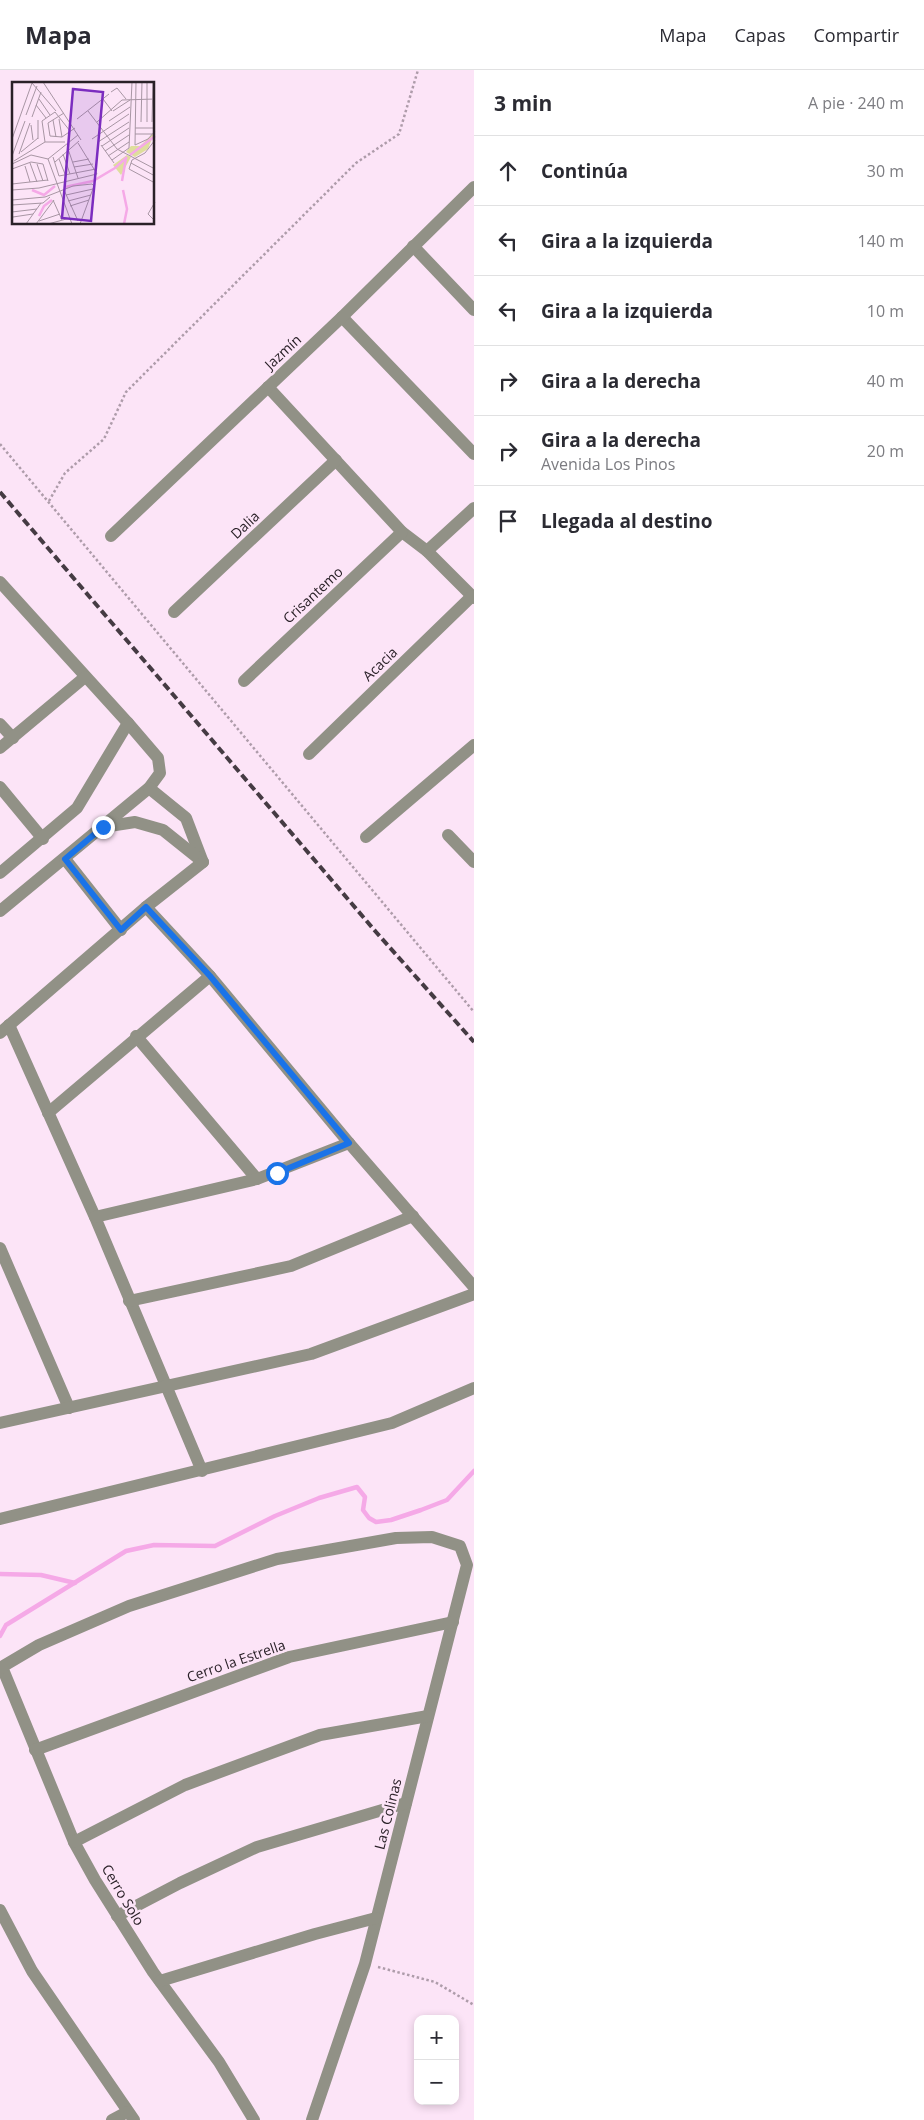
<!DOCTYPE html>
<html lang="es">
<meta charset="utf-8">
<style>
:root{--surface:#fff;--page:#f2f2f3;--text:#2b2b33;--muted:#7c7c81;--line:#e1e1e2}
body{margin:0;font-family:"Open Sans",sans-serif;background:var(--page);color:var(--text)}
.controls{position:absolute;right:15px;bottom:15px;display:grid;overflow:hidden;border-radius:10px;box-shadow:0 2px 8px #0003}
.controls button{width:45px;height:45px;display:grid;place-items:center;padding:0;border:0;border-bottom:1px solid var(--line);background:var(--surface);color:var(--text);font:25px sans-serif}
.stop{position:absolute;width:15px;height:15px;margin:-11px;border:4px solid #1a73e8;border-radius:50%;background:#fff}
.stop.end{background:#1a73e8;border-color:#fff;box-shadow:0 1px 5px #0008}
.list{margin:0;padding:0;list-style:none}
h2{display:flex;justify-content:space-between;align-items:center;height:65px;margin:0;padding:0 20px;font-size:21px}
h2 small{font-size:16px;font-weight:400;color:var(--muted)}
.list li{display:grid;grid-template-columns:32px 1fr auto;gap:15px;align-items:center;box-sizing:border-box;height:70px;padding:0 20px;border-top:1px solid var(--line)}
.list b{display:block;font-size:19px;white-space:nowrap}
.list p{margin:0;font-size:16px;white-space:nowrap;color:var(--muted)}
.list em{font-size:16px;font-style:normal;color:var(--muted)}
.icon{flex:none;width:28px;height:28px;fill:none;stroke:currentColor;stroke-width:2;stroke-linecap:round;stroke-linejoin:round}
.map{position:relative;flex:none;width:474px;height:2050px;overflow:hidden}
header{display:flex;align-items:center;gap:30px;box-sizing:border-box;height:70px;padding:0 25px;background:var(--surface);border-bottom:1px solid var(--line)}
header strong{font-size:24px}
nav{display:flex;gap:28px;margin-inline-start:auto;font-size:18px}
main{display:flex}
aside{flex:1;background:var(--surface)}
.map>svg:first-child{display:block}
</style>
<header>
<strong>Mapa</strong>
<nav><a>Mapa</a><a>Capas</a><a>Compartir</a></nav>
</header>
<main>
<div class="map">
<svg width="474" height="2050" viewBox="0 0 474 2050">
<rect width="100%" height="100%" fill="#fce4f7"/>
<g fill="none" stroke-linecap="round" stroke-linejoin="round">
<g stroke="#f5a9e7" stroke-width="4.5">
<path d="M0 1504 41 1505 75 1513"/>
<path d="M0 1566 6 1555 126 1481 154 1475 215 1476 275 1446 319 1428 357 1417 365 1427 363 1440 369 1448 376 1452 391 1450 421 1440 447 1430 474 1401"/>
</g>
<g stroke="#ae9caa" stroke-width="2.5" stroke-dasharray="2.5 2.5" stroke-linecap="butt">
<path d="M0 374 474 942"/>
<path d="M49 431 65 403 104 369 126 322 356 93 399 64 418 0"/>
<path d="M378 1897 435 1912 474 1935"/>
</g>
<g stroke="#919186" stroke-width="12">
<path d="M413 176 474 240"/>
<path d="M342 247 474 384"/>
<path d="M268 317 402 462 427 481 474 528"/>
<path d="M111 466 342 247 474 117"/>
<path d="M427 481 474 438"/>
<path d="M0 512 128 653 158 688 160 703 149 718 0 841"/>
<path d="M174 542 336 390"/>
<path d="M244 611 402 462"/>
<path d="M0 654 13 668"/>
<path d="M0 678 85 607"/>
<path d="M309 684 472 526"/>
<path d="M0 717 43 769"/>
<path d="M149 718 186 748 202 790"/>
<path d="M103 757 135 752 163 760 203 792"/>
<path d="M448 765 474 792"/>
<path d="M366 767 474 675"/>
<path d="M65 789 121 860"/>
<path d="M0 803 77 738 128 653"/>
<path d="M146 837 210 906 349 1073 474 1217"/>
<path d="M9 955 95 1147 202 1401"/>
<path d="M0 963 146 837 203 792"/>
<path d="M136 966 257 1109"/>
<path d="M48 1043 210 906"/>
<path d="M95 1147 257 1109 349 1073"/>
<path d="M0 1178 69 1338"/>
<path d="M129 1231 291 1196 413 1146"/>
<path d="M0 1353 311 1284 474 1224"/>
<path d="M0 1449 392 1353 474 1318"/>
<path d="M2 1597 74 1772 95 1810 153 1902 219 1992 254 2050"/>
<path d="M0 1598 39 1575 129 1536 277 1489 396 1468 432 1467 460 1476 467 1495 365 1894 312 2050"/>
<path d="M35 1680 289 1587 453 1552"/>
<path d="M74 1772 185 1715 320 1665 428 1646"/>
<path d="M0 1840 32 1901 134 2050"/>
<path d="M117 1846 180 1813 257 1777 406 1733"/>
<path d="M160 1911 315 1864 376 1848"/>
<path d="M112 2050 127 2042"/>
</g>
<path stroke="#453b43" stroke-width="4" stroke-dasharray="8 4" stroke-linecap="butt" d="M0 422 376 862 474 972"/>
</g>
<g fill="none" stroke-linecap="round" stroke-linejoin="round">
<path stroke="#1a73e8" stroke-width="6" d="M103 757 65 789 121 860 146 837 210 906 349 1073 277 1103"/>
</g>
<g text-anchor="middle" stroke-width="5" stroke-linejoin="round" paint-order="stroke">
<g font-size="14" fill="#2a2128" stroke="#fce4f7">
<text transform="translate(283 282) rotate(-43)" y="5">Jazmín</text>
<text transform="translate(245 455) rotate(-43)" y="5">Dalia</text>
<text transform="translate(313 525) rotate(-43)" y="5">Crisantemo</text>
<text transform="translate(380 594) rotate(-44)" y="5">Acacia</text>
<text transform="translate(236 1591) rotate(-19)" y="5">Cerro la Estrella</text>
<text transform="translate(388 1744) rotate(-76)" y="5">Las Colinas</text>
<text transform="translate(123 1825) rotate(59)" y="5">Cerro Solo</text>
</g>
</g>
<g transform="translate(12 12)">
<rect width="142" height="142" fill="#fce4f7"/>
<path d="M142 51 136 67 123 75 114 70 119 64H128ZM115 73 119 75 109 93 101 83Z" fill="#dfde9d"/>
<path fill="none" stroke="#f5a9e7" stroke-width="2.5" d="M118 73 143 54M103 86 115 75M110 99 114 76M53 105 81 99 103 86M20 108 32 113 43 104M111 108 115 127 112 142M27 134 32 124 40 118"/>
<path fill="none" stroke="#a896a4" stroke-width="1" d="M31 0 69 58M124 0 123 63 136 57 143 49M99 10 105 6 114 17M27 17 38 33M91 17 100 29M24 23 34 36M76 29 105 67 143 87M101 29 118 18M52 31 36 41 38 54 50 55 63 46M14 33 25 4M20 35 29 10M47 37 50 55M65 37 97 12M26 38V57M41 38 44 55M30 39 43 30 58 49M30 39 33 60M97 39 118 25M85 40 110 18 143 17M129 40 130 0M135 40V0M140 40 141 0M19 43 21 58M123 46H143M123 52H140M0 57 20 1 44 29M80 57 117 32M143 58 133 71 120 78 117 87 143 101M86 60 117 40M89 63 102 81M90 64 117 46M56 67 66 96M93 69 117 53M9 70 26 56M7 72 18 41M51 72 58 92M0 74 13 39M96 74 117 60M41 75 47 94M36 77 60 142M47 77 53 92M100 78 117 66 120 0M2 79 33 60H53M43 80 67 59M61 80 77 77M18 81 25 100M119 81 143 94M0 82 19 73 36 77 66 53M25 82 31 99M31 82 36 99M13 84 18 100M62 85 81 82M0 87 19 80 31 82M47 94 84 87M0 102 36 98M0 108 27 106 85 92 66 61M52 108 66 139M54 113 81 107M0 118 33 115 61 104 80 102 82 104 68 142M41 118 50 138M56 119 79 113M143 120 136 132 143 139M0 123 31 121 38 115M58 124 77 118M0 130 25 127M1 135 21 132M27 139 48 132M14 142 29 121M24 142 42 118M36 142 58 136"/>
<path fill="#7b2cbf" fill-opacity="0.15" stroke="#7b2cbf" stroke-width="2.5" d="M61 7 91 10 79 139 50 136Z"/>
<rect width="142" height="142" fill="none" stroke="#2a2128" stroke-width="2.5"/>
</g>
</svg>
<div class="controls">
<button>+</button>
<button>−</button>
</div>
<div class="stop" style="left:277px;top:1103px"></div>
<div class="stop end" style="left:103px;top:757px"></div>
</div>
<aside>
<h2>3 min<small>A pie · 240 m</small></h2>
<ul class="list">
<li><svg class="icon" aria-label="ahead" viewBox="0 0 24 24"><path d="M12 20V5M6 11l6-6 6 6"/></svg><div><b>Continúa</b></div><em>30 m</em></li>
<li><svg class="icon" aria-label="left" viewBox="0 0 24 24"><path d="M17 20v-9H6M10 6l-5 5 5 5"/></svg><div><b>Gira a la izquierda</b></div><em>140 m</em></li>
<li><svg class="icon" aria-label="left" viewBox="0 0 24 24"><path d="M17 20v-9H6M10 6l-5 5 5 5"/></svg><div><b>Gira a la izquierda</b></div><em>10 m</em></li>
<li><svg class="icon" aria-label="right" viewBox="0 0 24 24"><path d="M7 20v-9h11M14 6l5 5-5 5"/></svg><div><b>Gira a la derecha</b></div><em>40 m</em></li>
<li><svg class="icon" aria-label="right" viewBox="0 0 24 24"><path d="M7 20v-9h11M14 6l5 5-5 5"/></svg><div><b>Gira a la derecha</b><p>Avenida Los Pinos</p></div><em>20 m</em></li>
<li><svg class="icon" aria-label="arrive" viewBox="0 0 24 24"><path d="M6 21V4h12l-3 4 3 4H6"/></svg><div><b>Llegada al destino</b></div></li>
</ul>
</aside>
</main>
